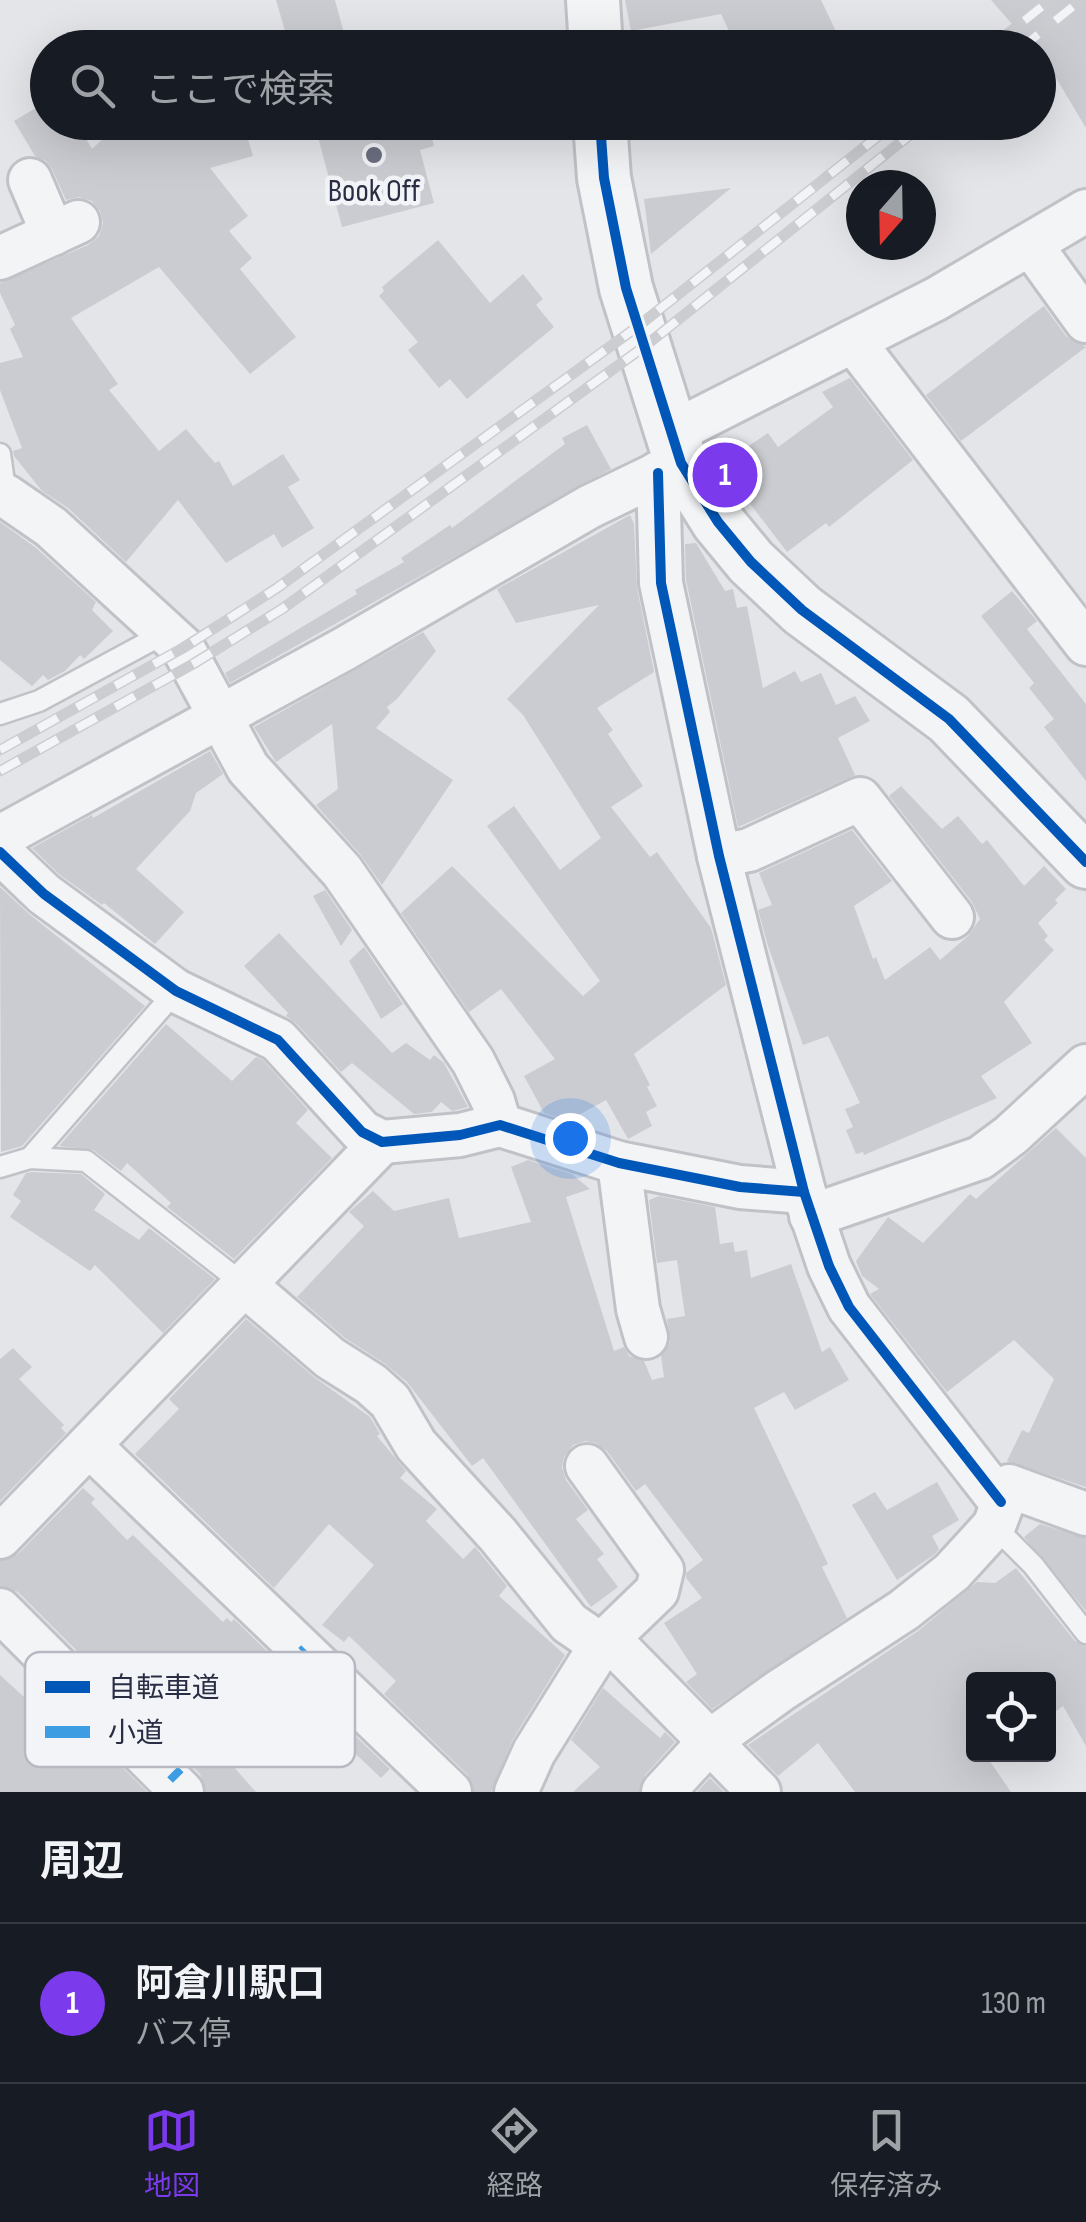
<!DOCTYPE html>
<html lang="ja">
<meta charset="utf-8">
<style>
:root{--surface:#171b24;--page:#242831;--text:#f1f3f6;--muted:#9ea1a6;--line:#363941;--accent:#7c3aed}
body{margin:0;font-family:"Sofia Sans Condensed","Noto Sans JP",sans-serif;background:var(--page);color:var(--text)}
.controls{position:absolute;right:30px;bottom:30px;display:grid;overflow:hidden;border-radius:10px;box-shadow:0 10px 40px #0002}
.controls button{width:90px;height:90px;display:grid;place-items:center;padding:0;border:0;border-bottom:2px solid var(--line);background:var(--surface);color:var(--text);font:50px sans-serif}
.compass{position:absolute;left:846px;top:170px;width:90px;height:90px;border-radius:50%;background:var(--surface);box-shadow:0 10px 40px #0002;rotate:200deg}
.you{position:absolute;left:570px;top:1138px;width:35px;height:35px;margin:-25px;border:8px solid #fff;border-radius:50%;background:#1a73e8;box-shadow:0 0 0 15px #1a73e833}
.badge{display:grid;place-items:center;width:65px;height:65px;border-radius:50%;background:var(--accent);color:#fff;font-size:32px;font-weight:700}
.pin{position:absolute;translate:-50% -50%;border:5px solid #fff;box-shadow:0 2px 10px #0006}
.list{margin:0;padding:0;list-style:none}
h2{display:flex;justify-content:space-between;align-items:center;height:130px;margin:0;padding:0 40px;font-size:42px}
h2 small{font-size:32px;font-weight:400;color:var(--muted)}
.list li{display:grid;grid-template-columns:65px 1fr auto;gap:30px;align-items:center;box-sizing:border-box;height:160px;padding:0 40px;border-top:2px solid var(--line)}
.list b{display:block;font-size:38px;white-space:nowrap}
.list p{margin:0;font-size:32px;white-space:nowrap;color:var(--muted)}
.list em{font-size:32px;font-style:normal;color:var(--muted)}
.icon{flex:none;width:55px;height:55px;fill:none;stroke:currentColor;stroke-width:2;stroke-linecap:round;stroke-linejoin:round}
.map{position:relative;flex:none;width:1086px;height:1792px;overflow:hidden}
.search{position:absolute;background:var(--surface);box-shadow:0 10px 40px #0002;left:30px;right:30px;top:30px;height:110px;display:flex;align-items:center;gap:25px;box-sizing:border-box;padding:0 35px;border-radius:55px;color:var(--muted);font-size:38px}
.sheet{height:290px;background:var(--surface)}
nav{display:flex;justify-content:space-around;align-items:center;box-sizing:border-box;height:140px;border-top:2px solid var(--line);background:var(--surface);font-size:28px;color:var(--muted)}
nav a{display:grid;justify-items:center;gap:5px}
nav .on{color:var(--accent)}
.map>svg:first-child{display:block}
</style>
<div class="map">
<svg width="1086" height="1792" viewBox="0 0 1086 1792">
<rect width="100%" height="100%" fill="#e4e5e9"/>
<g fill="#cbccd1">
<path d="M276 0H335L348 48H290Z"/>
<path d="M625 0H821L844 48H737L721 14 631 31Z"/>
<path d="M991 0H1086V128L1038 48H1033Z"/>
<path d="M39 106 42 112H48V122H76L92 149 121 122H170L174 137 223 122H243L253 156 210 168 248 216 229 231 252 258 240 269 296 337 250 374 159 267 71 318 118 384 109 390 159 451 186 429 215 463 219 461 233 486 283 454 300 480 288 487 314 528 282 548 274 534 226 563 178 500 126 562 68 508 42 491 14 456 13 451 22 448 0 390V363L23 357 10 329 15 325 0 293V283L88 245 99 236 103 223 100 211 92 201 79 197 66 200 52 169 46 161 35 156 14 121Z"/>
<path d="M314 122H428L434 146 420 150 434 203 342 227Z"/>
<path d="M731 188 651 254 644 199Z"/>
<path d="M438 240 490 303 523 274 543 299 536 305 554 327 467 399 450 379 439 388 408 350 418 342 379 296 384 291 382 287Z"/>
<path d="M1044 306 1066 336 1086 347 961 441 926 395Z"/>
<path d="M850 378 913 460 829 527 826 523 787 552 751 505 735 455 768 433 778 447 833 407 822 392Z"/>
<path d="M587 425 611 469 230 683 225 673 357 594 355 590 404 562 401 558 450 525 452 528 565 444 562 438Z"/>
<path d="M630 515 634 524 637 588 654 672 597 708 613 730 608 734 643 786 611 807 650 857 657 852 711 928 726 985 634 1054 650 1085 647 1087 657 1106 646 1112 652 1126 628 1139 606 1100 568 1121 544 1113 524 1076 555 1059 501 989 469 1012 401 913 452 866 583 996 600 981 487 826 514 806 560 870 601 838 523 715 507 699 599 605 516 623 497 589Z"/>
<path d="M0 522 35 547 96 602 92 610 113 631 84 659 80 655 65 671 48 680 43 675 32 686 0 660Z"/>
<path d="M696 543 725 591 733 589 737 608 747 606 763 688 795 671 801 682 821 673 836 705 855 696 870 721 838 738 855 775 738 827 686 580 685 544Z"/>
<path d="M1012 591 1037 621 1027 629 1086 704V781L1044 727 1054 719 1029 688 1034 683 981 616Z"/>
<path d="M423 632 436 651 397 699 387 707 390 712 376 728 453 780 382 885 360 854 316 805 338 789 332 724 276 762 254 727Z"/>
<path d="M210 751 223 774 196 793 190 811 136 869 184 912 155 944 104 903 102 905 60 875 32 848 92 815 93 818Z"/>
<path d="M901 786 942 829 958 816 982 844 987 840 1024 886 1044 866 1066 889 1055 900 1058 903 1038 923 1048 936 1044 940 1054 950 1004 1002 1032 1043 981 1076 997 1098 864 1155 863 1152 856 1154 846 1130 853 1127 845 1109 860 1103 828 1036 803 1045 768 946 758 910 772 905 759 873 852 830 892 881 854 906 873 959 876 957 885 980 930 947 940 960 968 936 980 919 972 902 889 796Z"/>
<path d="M0 887 29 914 145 1006 22 1146 1 1152Z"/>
<path d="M325 890 352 930 341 946 313 896Z"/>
<path d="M279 933 392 1053 406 1043 430 1060 434 1055 444 1063 468 1107 452 1111 441 1102 432 1112 414 1114 352 1063 341 1072 296 1023 286 1016 288 1013 244 966Z"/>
<path d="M364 947 403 1004 381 1019 349 961Z"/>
<path d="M166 1024 232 1081 256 1057 263 1060 308 1110 296 1123 332 1158 234 1259 167 1207 171 1203 127 1163 121 1171 93 1150 59 1146Z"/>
<path d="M1056 1128 1086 1158V1487L1007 1461 1022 1430 1029 1433 1054 1379 1014 1340 947 1392 870 1294 879 1289 862 1276 856 1261 888 1217 923 1243 970 1194 976 1199Z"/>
<path d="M528 1160 572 1174 590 1189 566 1197 614 1351 624 1347 629 1356 644 1361 652 1380 664 1377 661 1356 670 1342 667 1319 685 1316 677 1260 657 1263 649 1200 659 1196 715 1207 720 1244 733 1242 735 1252 747 1250 751 1278 791 1264 822 1352 830 1347 849 1380 795 1410 784 1392 754 1408 828 1564 822 1567 847 1618 712 1709 686 1682 697 1674 664 1623 702 1598 686 1578V1573L703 1560 645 1484 636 1491 607 1451 596 1443 585 1441 573 1445 564 1457 562 1468 566 1480 588 1510 576 1519 604 1554 597 1559 618 1587 591 1607 483 1458 472 1466 407 1382 384 1363 345 1338 297 1297 364 1226 349 1212 373 1191 394 1211 449 1198 459 1238 531 1222 511 1167Z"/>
<path d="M32 1172 81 1174 105 1194 94 1210 139 1240 149 1228 215 1279 163 1333 95 1265 90 1271 10 1217 21 1201 13 1195 26 1173Z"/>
<path d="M246 1319 314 1377 370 1417 380 1434 377 1436 406 1471 400 1478 437 1509 426 1521 463 1559 475 1547 507 1586 499 1596 565 1655 513 1739 491 1792H474L467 1774 384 1694 396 1681 349 1636 344 1642 322 1625 374 1565 329 1524 274 1588 135 1454 179 1409 169 1399Z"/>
<path d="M13 1348 32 1367 19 1379 64 1425 61 1428 66 1433 0 1501V1359Z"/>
<path d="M937 1482 959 1520 932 1536 939 1549 935 1554 897 1580 852 1505 875 1492 887 1510Z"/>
<path d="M83 1488 95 1499 91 1503 127 1540 133 1535 223 1622 227 1618 231 1622 234 1619 273 1657 217 1714 219 1717 208 1728 238 1759 232 1765 256 1792H206L200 1774 18 1592 0 1586V1561L18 1554Z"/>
<path d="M1040 1524 1086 1538V1611L1024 1537Z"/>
<path d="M1016 1568 1075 1641 1086 1646V1746L1063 1706 1048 1717V1680H974V1754H985L1011 1792H855L818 1743 778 1776 748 1745 918 1631 977 1582 995 1583Z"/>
<path d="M0 1675 57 1727 69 1714 147 1792H0Z"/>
<path d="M603 1688 660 1738 665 1732 675 1742 645 1775 639 1792H573L600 1767 571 1740Z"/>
<path d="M350 1731 390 1769 381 1778 341 1740Z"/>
<path d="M710 1778 724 1792H697Z"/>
</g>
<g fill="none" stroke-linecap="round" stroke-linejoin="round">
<defs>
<g id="service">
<path d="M0 454 6 496"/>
<path d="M0 714 39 701 167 632"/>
<path d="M30 1158 176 991"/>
<path d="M0 1167 30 1158 86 1161 246 1286"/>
<path d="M994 1526 1033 1565 1086 1633"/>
</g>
<g id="minor">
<path d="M30 180 53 234"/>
<path d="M1031 245 1086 321"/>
<path d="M0 258 78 222"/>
<path d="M853 341 1086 644"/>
<path d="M670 434 936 299 1086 211"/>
<path d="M658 473 661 583 719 856 804 1192 829 1266 849 1307 1001 1502"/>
<path d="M6 496 51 527 183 648 248 768 342 871 473 1061 493 1101 500 1125"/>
<path d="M0 837 344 649 589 507 678 464"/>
<path d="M0 852 44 894 176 991 278 1040 362 1132 382 1142 460 1135 500 1125 619 1163 740 1187 804 1192"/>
<path d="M719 856 749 850 860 799 952 917"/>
<path d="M619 1163 638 1309 646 1337"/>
<path d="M811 1216 980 1158 1011 1135 1086 1066"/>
<path d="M246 1286 330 1358 371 1384 390 1401 416 1445 498 1535 569 1623 601 1645 657 1591 662 1570 587 1466"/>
<path d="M91 1447 450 1792"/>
<path d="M0 1537 382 1142"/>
<path d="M0 1610 182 1792"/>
<path d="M608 1638 759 1792"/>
<path d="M516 1792 534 1752 601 1645"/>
<path d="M663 1792 710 1741 781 1690 904 1610 952 1572 994 1526 1009 1486 1086 1514"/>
</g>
<g id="tertiary">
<path d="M593 0 596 48"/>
<path d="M600 122 604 178 626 288 681 463 718 522 751 562 802 610 949 719 1086 862"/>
</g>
</defs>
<use href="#service" stroke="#c1c2c7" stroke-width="25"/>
<use href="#minor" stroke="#c1c2c7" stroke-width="48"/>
<use href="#tertiary" stroke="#c1c2c7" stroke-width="58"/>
<use href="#service" stroke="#f3f4f6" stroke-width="20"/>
<use href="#minor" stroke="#f3f4f6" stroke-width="42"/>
<use href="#tertiary" stroke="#f3f4f6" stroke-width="52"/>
<defs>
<g id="rail">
<path d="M990 48 1050 0"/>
<path d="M1021 48 1081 0"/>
<path d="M0 750 183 648 277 588 637 327 896 122"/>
<path d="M0 771 193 664 282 609 645 346 926 122"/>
</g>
</defs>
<use href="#rail" stroke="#cccdd1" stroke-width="11"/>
<use href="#rail" stroke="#f2f4f8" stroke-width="8" stroke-dasharray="22" stroke-linecap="butt"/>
<path stroke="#3d9de3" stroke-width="8" stroke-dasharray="15 8" stroke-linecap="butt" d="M170 1780 304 1648"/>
<defs>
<g id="cycleway">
<path d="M600 122 604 178 626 288 681 463 718 522 751 562 802 610 949 719 1086 862"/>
<path d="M658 473 661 583 719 856 804 1192 829 1266 849 1307 1001 1502"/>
<path d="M0 852 44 894 176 991 278 1040 362 1132 382 1142 460 1135 500 1125 619 1163 740 1187 804 1192"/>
</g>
</defs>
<use href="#cycleway" stroke="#f2f4f8" stroke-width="16"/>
<use href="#cycleway" stroke="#0057b8" stroke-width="10"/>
</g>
<circle fill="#6b6e7e" stroke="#f2f4f8" stroke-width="4" cx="374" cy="155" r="10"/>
<g text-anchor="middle" stroke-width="9" stroke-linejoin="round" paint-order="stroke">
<g font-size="32" fill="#2a2e44" stroke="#f2f4f8">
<text x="374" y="201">Book Off</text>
</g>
</g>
<rect x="25" y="1652" width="330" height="115" rx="15" fill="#f2f4f8" stroke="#b6b9c2" stroke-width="2.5"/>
<rect x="45" y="1681" width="45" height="12" fill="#0057b8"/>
<rect x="45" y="1726" width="45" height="12" fill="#3d9de3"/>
<g font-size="28" fill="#2a2e44">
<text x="108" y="1697">自転車道</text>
<text x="108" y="1742">小道</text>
</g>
</svg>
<div class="controls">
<button><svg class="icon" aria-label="locate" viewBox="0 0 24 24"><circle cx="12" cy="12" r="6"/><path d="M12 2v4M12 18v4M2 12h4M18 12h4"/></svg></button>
</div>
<svg class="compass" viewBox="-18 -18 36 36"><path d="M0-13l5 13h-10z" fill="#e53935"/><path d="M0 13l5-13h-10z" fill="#9ea1a6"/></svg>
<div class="you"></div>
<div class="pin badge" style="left:725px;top:475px">1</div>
<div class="search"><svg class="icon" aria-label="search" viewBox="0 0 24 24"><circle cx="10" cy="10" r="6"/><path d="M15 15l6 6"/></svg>ここで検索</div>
</div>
<section class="sheet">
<h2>周辺<small></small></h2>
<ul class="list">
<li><span class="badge">1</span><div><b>阿倉川駅口</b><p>バス停</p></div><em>130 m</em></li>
</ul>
</section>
<nav>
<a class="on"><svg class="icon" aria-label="map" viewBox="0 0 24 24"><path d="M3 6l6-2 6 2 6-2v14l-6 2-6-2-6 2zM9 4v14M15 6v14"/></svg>地図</a>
<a><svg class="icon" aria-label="directions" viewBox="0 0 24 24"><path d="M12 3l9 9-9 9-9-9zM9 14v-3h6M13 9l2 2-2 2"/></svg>経路</a>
<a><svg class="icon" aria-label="saved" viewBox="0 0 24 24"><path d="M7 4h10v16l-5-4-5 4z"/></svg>保存済み</a>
</nav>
